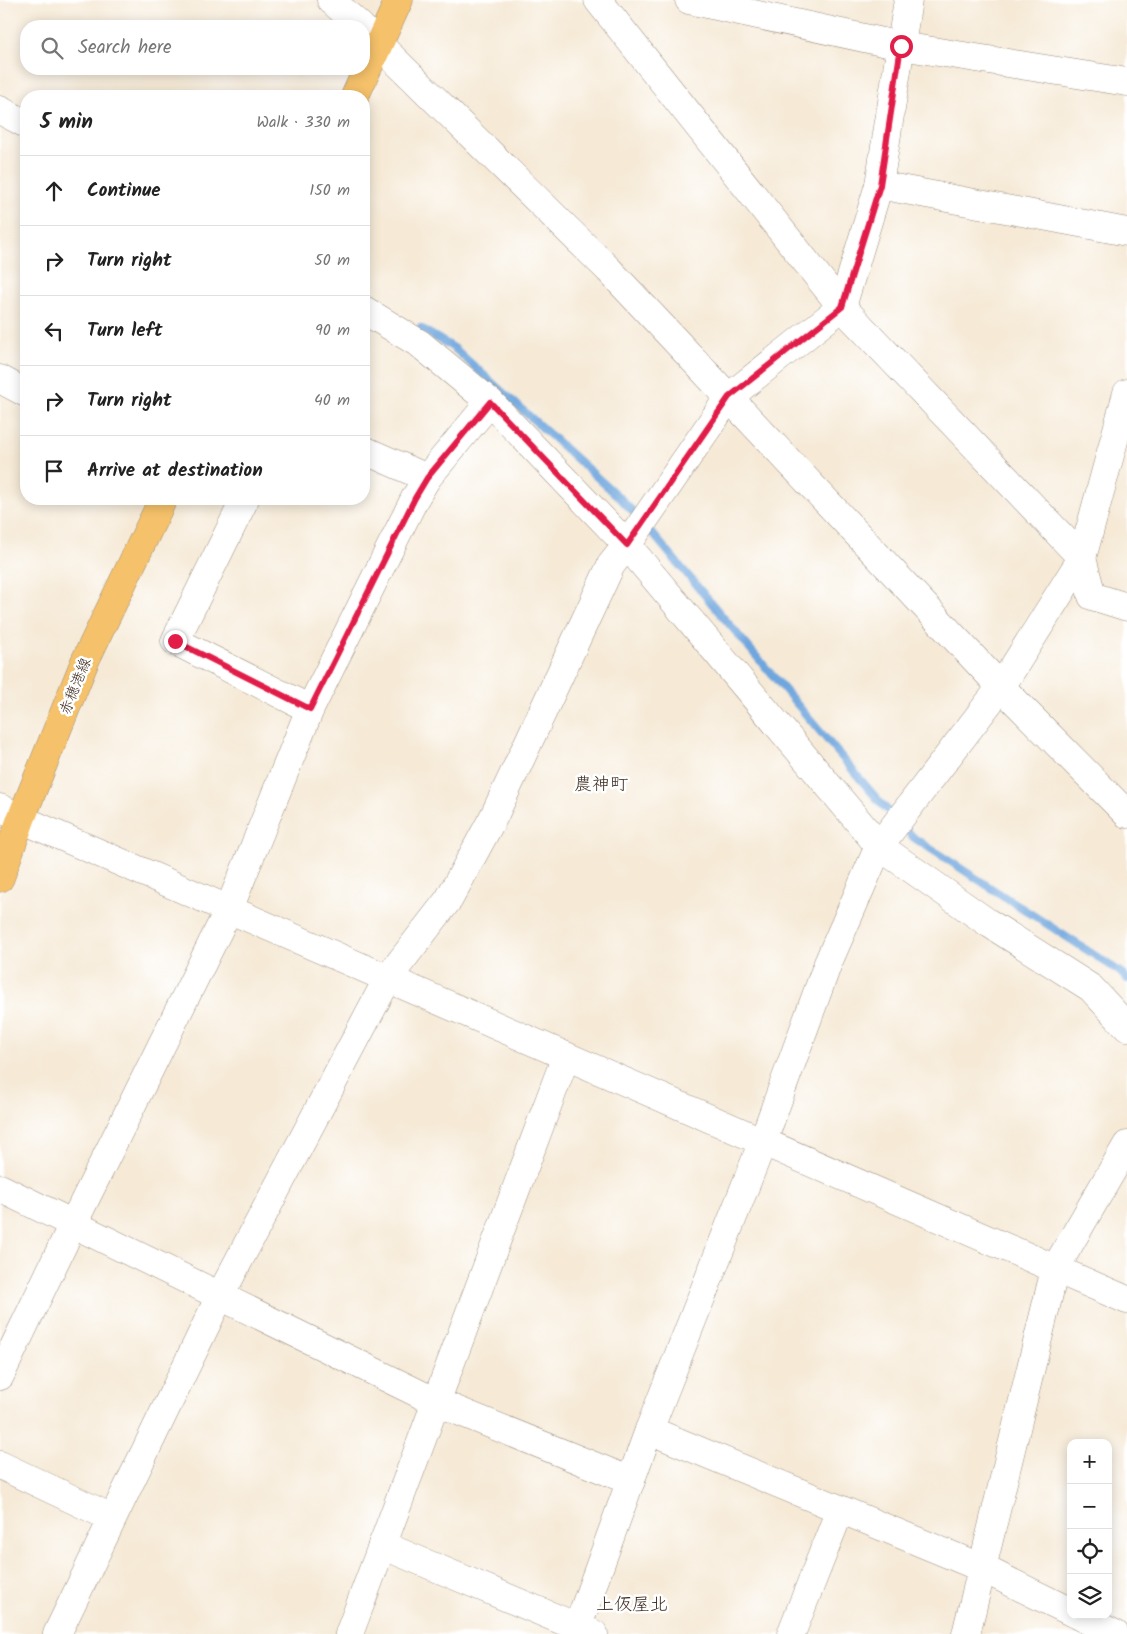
<!DOCTYPE html>
<meta charset="utf-8">
<style>
:root{--surface:#fff;--page:#f6f6f6;--text:#222;--muted:#767676;--line:#e0e0e0}
body{margin:0;font-family:Kalam,"Klee One",sans-serif;background:var(--page);color:var(--text)}
.controls{position:absolute;right:15px;bottom:15px;display:grid;overflow:hidden;border-radius:10px;box-shadow:0 2px 12px #0003}
.controls button{width:45px;height:45px;display:grid;place-items:center;padding:0;border:0;border-bottom:1px solid var(--line);background:var(--surface);color:var(--text);font:25px sans-serif}
.stop{position:absolute;width:15px;height:15px;margin:-11px;border:4px solid #e11d48;border-radius:50%;background:#fff}
.stop.end{background:#e11d48;border-color:#fff;box-shadow:0 1px 5px #0008}
.list{margin:0;padding:0;list-style:none}
h2{display:flex;justify-content:space-between;align-items:center;height:65px;margin:0;padding:0 20px;font-size:21px}
h2 small{font-size:16px;font-weight:400;color:var(--muted)}
.list li{display:grid;grid-template-columns:32px 1fr auto;gap:15px;align-items:center;box-sizing:border-box;height:70px;padding:0 20px;border-top:1px solid var(--line)}
.list b{display:block;font-size:19px;white-space:nowrap}
.list em{font-size:16px;font-style:normal;color:var(--muted)}
.icon{flex:none;width:28px;height:28px;fill:none;stroke:currentColor;stroke-width:2;stroke-linecap:round;stroke-linejoin:round}
.map{position:relative;flex:none;width:1127px;height:1634px;overflow:hidden}
.search{position:absolute;background:var(--surface);box-shadow:0 2px 12px #0003;left:20px;top:20px;width:350px;height:55px;display:flex;align-items:center;gap:12px;box-sizing:border-box;padding:0 18px;border-radius:20px;color:var(--muted);font-size:19px}
.panel{position:absolute;background:var(--surface);box-shadow:0 2px 12px #0003;left:20px;top:90px;width:350px;height:415px;border-radius:20px}
.map>svg:first-child{display:block}
</style>
<div class="map">
<svg width="1127" height="1634" viewBox="0 0 1127 1634">
<rect width="100%" height="100%" fill="#fff"/>
<filter id="ink" filterUnits="userSpaceOnUse"><feTurbulence type="fractalNoise" baseFrequency=".02" numOctaves="2"/><feDisplacementMap in="SourceGraphic" scale="10" xChannelSelector="R" yChannelSelector="G"/><feConvolveMatrix kernelMatrix="1 2 1 2 8 2 1 2 1" color-interpolation-filters="sRGB"/></filter>
<filter id="wash" filterUnits="userSpaceOnUse"><feTurbulence type="fractalNoise" baseFrequency=".0096" numOctaves="4" result="noise"/><feDisplacementMap in="SourceGraphic" scale="20" xChannelSelector="R" yChannelSelector="G"/><feGaussianBlur stdDeviation="1.12" result="paint"/><feColorMatrix in="noise" values="0 0 0 0 0 0 0 0 0 0 0 0 0 0 0 0 0 1.4 0 .05"/><feComposite in="paint" operator="in"/></filter>
<g filter="url(#wash)">
<rect width="100%" height="100%" fill="#f6ead7"/>
<g fill="none" stroke-linecap="round" stroke-linejoin="round">
<g stroke="#6ea6dd" stroke-width="8">
<path d="M420 328 454 348 621 499 639 518"/>
<path d="M647 527 878 800 914 838 1119 971 1127 979"/>
</g>
</g>
</g>
<g filter="url(#ink)">
<g fill="none" stroke-linecap="round" stroke-linejoin="round">
<defs>
<g id="minor">
<path d="M331 0 360 26"/>
<path d="M598 0 842 307 1082 558 1092 596 1127 607"/>
<path d="M689 0 901 46 1127 82"/>
<path d="M364 30 609 270 1001 687 1127 814"/>
<path d="M0 110 26 124"/>
<path d="M879 185 1127 232"/>
<path d="M364 310 420 344 490 402 627 545 879 846 987 922 1091 988 1127 1027"/>
<path d="M0 379 26 393"/>
<path d="M364 450 427 478"/>
<path d="M245 499 175 641 310 709"/>
<path d="M0 808 21 819 1127 1300"/>
<path d="M0 1188 436 1402 631 1481"/>
<path d="M0 1376 73 1224 229 909 310 709 415 498 427 478 490 402"/>
<path d="M649 1430 982 1568 1071 1612"/>
<path d="M0 1465 112 1518"/>
<path d="M382 1545 594 1634"/>
<path d="M1077 1615 1115 1634"/>
<path d="M57 1634 220 1296 388 978 449 899 494 816 611 565 627 545 729 397 842 307 879 185 908 0"/>
<path d="M349 1634 566 1056"/>
<path d="M575 1634 649 1430 763 1141 828 963 879 846 1001 687 1082 558 1127 393"/>
<path d="M791 1634 840 1510"/>
<path d="M966 1634 1055 1269 1127 1145"/>
</g>
<g id="major">
<path d="M355 96 399 0"/>
<path d="M0 878 21 819 85 661 163 499"/>
</g>
</defs>
<use href="#minor" stroke="#988a7a" stroke-width="29"/>
<use href="#major" stroke="#988a7a" stroke-width="29"/>
<use href="#minor" stroke="#fff" stroke-width="28"/>
<use href="#major" stroke="#f5c16b" stroke-width="28"/>
</g>
</g>
<g fill="none" stroke-linecap="round" stroke-linejoin="round" filter="url(#ink)">
<path stroke="#e11d48" stroke-width="6" d="M175 641 310 709 415 498 427 478 490 402 627 545 729 397 842 307 880 185 901 46"/>
</g>
<g text-anchor="middle" stroke-width="5" stroke-linejoin="round" paint-order="stroke">
<g font-size="15" fill="#3b2a1e" stroke="#fff">
<text transform="translate(75 686) rotate(-68)" y="5">赤穂港線</text>
</g>
<g font-size="18" fill="#3b2a1e" stroke="#fff">
<text x="601" y="790">農神町</text>
<text x="632" y="1610">上仮屋北</text>
</g>
</g>
</svg>
<div class="controls">
<button>+</button>
<button>−</button>
<button><svg class="icon" aria-label="locate" viewBox="0 0 24 24"><circle cx="12" cy="12" r="6"/><path d="M12 2v4M12 18v4M2 12h4M18 12h4"/></svg></button>
<button><svg class="icon" aria-label="layers" viewBox="0 0 24 24"><path d="M12 4l9 5-9 5-9-5zM3 14l9 5 9-5"/></svg></button>
</div>
<div class="stop" style="left:901px;top:46px"></div>
<div class="stop end" style="left:175px;top:641px"></div>
<div class="search"><svg class="icon" aria-label="search" viewBox="0 0 24 24"><circle cx="10" cy="10" r="6"/><path d="M15 15l6 6"/></svg>Search here</div>
<section class="panel">
<h2>5 min<small>Walk · 330 m</small></h2>
<ul class="list">
<li><svg class="icon" aria-label="ahead" viewBox="0 0 24 24"><path d="M12 20V5M6 11l6-6 6 6"/></svg><div><b>Continue</b></div><em>150 m</em></li>
<li><svg class="icon" aria-label="right" viewBox="0 0 24 24"><path d="M7 20v-9h11M14 6l5 5-5 5"/></svg><div><b>Turn right</b></div><em>50 m</em></li>
<li><svg class="icon" aria-label="left" viewBox="0 0 24 24"><path d="M17 20v-9H6M10 6l-5 5 5 5"/></svg><div><b>Turn left</b></div><em>90 m</em></li>
<li><svg class="icon" aria-label="right" viewBox="0 0 24 24"><path d="M7 20v-9h11M14 6l5 5-5 5"/></svg><div><b>Turn right</b></div><em>40 m</em></li>
<li><svg class="icon" aria-label="arrive" viewBox="0 0 24 24"><path d="M6 21V4h12l-3 4 3 4H6"/></svg><div><b>Arrive at destination</b></div></li>
</ul>
</section>
</div>
